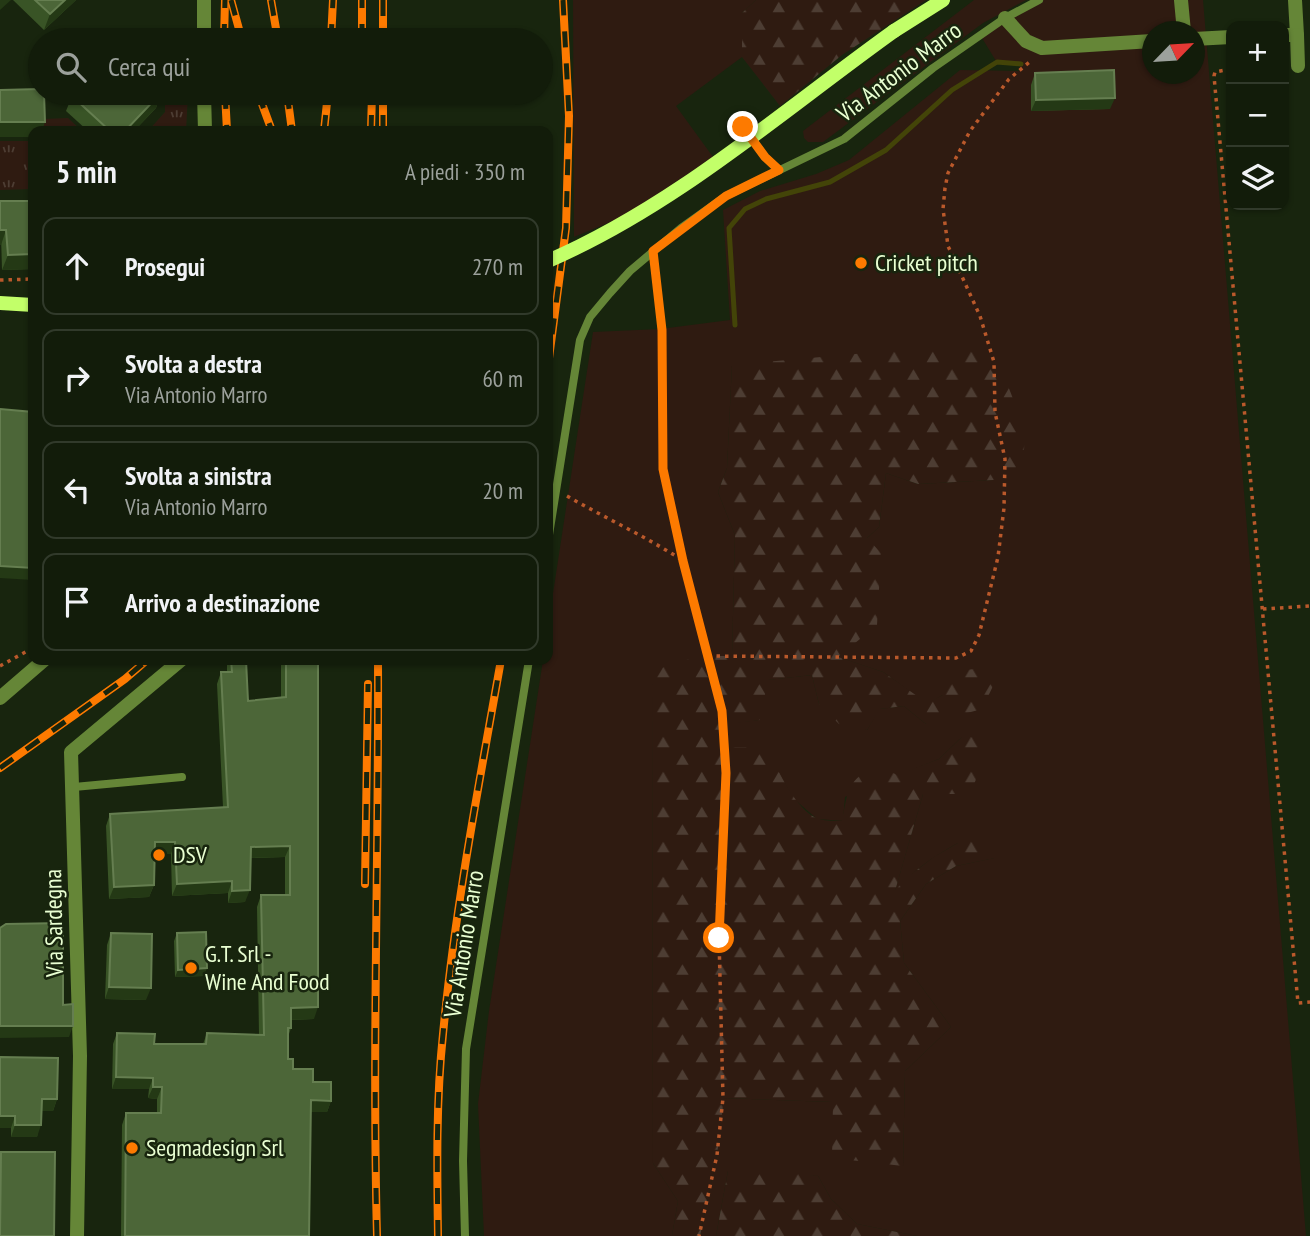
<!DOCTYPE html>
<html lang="it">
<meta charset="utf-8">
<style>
:root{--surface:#121c0a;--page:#1b2513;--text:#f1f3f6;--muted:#9ca19c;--line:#313a2b}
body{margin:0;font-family:"PT Sans Narrow",sans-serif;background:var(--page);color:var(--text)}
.controls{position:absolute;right:21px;top:21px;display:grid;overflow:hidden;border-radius:14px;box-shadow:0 2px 5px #0004}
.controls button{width:63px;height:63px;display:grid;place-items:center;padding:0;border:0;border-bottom:2px solid var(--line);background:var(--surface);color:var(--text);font:35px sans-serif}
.compass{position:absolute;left:1142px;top:21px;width:63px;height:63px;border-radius:50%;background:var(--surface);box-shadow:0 2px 5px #0004;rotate:65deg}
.stop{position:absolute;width:21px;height:21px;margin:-16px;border:5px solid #fd7a00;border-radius:50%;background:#fff}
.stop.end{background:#fd7a00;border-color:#fff;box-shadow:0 2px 7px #0008}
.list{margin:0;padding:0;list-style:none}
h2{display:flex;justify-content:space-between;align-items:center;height:91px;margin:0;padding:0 28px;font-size:30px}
h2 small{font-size:23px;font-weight:400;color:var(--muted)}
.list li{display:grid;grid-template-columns:46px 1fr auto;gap:21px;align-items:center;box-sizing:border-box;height:98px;margin:0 14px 14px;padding:0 14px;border:2px solid var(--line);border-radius:14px}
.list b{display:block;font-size:26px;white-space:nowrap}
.list p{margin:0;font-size:23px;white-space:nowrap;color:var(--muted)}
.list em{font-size:23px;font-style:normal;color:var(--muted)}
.icon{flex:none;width:38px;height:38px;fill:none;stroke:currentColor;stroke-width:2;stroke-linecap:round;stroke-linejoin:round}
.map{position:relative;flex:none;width:1310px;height:1236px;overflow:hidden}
.search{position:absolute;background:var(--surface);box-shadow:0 2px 5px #0004;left:28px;top:28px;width:525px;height:77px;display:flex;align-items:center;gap:18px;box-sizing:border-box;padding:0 24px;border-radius:38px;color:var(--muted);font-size:26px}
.panel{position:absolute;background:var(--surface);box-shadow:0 2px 5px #0004;left:28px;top:126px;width:525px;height:539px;border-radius:14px}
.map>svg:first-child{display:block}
</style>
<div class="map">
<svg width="1310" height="1236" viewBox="0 0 1310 1236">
<defs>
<pattern id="forest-firs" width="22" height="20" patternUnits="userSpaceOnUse" patternTransform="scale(1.75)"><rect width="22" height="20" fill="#2f1b11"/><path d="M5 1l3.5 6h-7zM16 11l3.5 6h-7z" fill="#4d3d33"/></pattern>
<pattern id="park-tufts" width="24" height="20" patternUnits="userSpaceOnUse" patternTransform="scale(1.75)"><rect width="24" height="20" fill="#2f1b11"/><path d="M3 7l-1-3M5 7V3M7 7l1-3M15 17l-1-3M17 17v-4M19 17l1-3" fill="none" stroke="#4d3d33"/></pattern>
</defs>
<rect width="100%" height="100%" fill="#18250e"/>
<g fill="#2f1b11" fill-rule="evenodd">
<path d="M573 0H756L742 13V57L676 106 713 157 625 216 574 237Z"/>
<path d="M974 0H1026L983 23 823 142H808L804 138 803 131Z"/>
<path d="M1039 0H1203L1306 1236H917L857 1224 831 1199 818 1176 728 1171 716 1236H700L717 1155 723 1098 833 1102 903 1166 905 1071 951 1027 904 963 900 921 926 884 956 866 994 858 958 843C933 857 911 871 894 894L923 794 962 737 939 759 845 797 843 821 817 819 794 799 781 777 724 747 723 724 759 720 767 680 812 675 819 704 867 730 879 709 904 706 926 724 943 695 927 704 883 672 837 657 867 538 879 527 886 473 918 484 993 480 732 365 727 468 718 492 735 535 732 656H708L652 685 653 1163 678 1201 672 1236H484L478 1104 489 1011 543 660H548V626L593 332 660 329 730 320 723 210 760 191 816 174 849 160 960 70 1019 71 1020 64 996 61 982 38ZM1152 32H1194V74H1152Z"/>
</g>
<g fill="url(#forest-firs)">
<path d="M756 0H926L842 55 780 106 742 57V13Z"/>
<path d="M934 347 980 351 1001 368 1026 432 1021 475 993 480 918 484 886 473 879 527 867 538 881 553 877 625 838 657 883 672 927 703 943 695 950 672 990 667 993 686 982 709 926 724 904 706 880 709 867 730 839 724 819 704 812 675 768 680 760 720 723 725 724 747H767C777 768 796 812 819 819 826 821 835 821 842 821 848 791 847 779 878 765L897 775 939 759 962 737H980L979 772 970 794H923L895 891 905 879 934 857 958 843 991 835 995 858 956 866 926 884 900 921 904 963 951 1027 905 1071 903 1166 832 1158 833 1102 724 1098 717 1155 700 1236H672L678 1201 653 1163 652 685 665 664 708 656H732L735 535 718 492 727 468 732 365Z"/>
<path d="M770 1170 818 1176 831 1199 857 1224 917 1236H716L728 1171Z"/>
</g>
<g fill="url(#park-tufts)">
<path d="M157 93H188L186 131H148L165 112V101Z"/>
<path d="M68 118 82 131H44V119Z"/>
<path d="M0 141H33V189L0 190Z"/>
</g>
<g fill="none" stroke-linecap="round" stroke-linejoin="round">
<path stroke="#434408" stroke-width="5" d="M735 325 729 228 745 209 766 199 830 182 886 150 952 90 997 62 1021 64"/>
<g stroke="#ba592b" stroke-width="3.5" stroke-dasharray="3.5 5" stroke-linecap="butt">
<path d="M1231 69 1215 72 1214 76 1298 1003 1310 1002"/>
<path d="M143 128 146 131"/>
<path d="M655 267 662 330 663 469 683 561 722 711 726 773 719 938 723 1098 717 1155 699 1236"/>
<path d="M0 280 33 279"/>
<path d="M567 496C605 518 645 536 682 560"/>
<path d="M1263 609 1310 606"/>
<path d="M708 656 956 658 971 651 979 635 998 557 1004 508 1005 459 995 412 994 362 980 316 948 246 943 209 945 188 948 173 970 131 1009 79 1032 60"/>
<path d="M0 666 29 650"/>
</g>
<g stroke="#658637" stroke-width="8">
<path d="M741 124 765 157 779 170"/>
<path d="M548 541 580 340 590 317 610 293 630 271 681 228 726 196 844 139 933 68 1005 18 1039 0"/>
<path d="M74 787 182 777"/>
<path d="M465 1236 463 1161 466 1049 529 660"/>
</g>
<g stroke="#658637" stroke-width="14">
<path d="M204 0V40"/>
<path d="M1181 0 1184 32"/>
<path d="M1005 18 1026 41 1042 48 1152 41"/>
<path d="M1284 35H1297L1295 0"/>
<path d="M1297 35 1298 66"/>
<path d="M1194 39 1231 37"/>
<path d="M204 93 205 131"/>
<path d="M0 698 44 660"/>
<path d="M77 1236 80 1056 71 752 181 660"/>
</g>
<g stroke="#c2ff69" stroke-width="14">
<path d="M894 31 943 0"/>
<path d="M0 303 33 305"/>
</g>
<defs>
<g id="rail">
<path d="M231 0 242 40"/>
<path d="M271 0 278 40"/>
<path d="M383 0V40"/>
<path d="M224 40 225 0"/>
<path d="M331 40 333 0"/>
<path d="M362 40V0"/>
<path d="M225 93 227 131"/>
<path d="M258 93 272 131"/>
<path d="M287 93 292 131"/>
<path d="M324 131 328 93"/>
<path d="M371 131 372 93"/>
<path d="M383 131V93"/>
<path d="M548 366 566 228 569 116 563 0"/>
<path d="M0 768 125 679 147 660"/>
<path d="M365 884 368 684"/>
<path d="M377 1236C372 1044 379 852 378 660"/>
<path d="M438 1236C437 1169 436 1100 443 1034 455 908 479 784 501 660"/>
</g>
</defs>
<use href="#rail" stroke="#fd7a00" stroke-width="8"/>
<use href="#rail" stroke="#18250e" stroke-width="5" stroke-dasharray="16" stroke-linecap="butt"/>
<path stroke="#c2ff69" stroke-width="14" d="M548 261C675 206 781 112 894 31"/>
</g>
<g fill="#395426">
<path d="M13 0H76L44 30Z"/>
<path d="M1035 73 1110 109 1031 111V85Z"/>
<path d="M161 93 156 108 134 131H88L66 111 72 96Z"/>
<path d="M0 201H33V269L2 270Z"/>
<path d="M228 660H246L248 701 281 698V660H318L314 1019 291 1020V1028L288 1037V1059L293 1069 313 1082 331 1101 327 1112H311L309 1236H121L122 1125 126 1113H157V1099L148 1098 149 1089H112L113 1044 117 1033 154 1044H203L207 1033 259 1035 257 907 261 895H285V857L251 858 245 902 228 903V893L172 896 171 854H155L154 885 149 897 109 899 106 826 110 814 223 807 217 684 221 672H227V663Z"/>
<path d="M111 933 146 1000 105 999 107 945Z"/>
<path d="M177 933 204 976 175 977 174 941Z"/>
<path d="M0 1057 57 1099 53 1111H42L37 1137H11V1128H0Z"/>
</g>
<g fill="#243915">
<path d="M0 0H11L0 10Z"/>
<path d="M65 0H76L44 30 50 14Z"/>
<path d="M161 93 156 108 134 131H125Z"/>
<path d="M1115 98 1110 109 1031 111 1036 100Z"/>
<path d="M0 122H45L42 131H33V137H0Z"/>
<path d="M0 230H6L1 245H0Z"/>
<path d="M33 254V269L2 270 8 255Z"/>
<path d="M0 566 33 568V580L0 578Z"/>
<path d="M155 842H175L171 854H151Z"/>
<path d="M290 846 285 857 247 858 251 847Z"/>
<path d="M232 881 228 893 172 896 177 884Z"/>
<path d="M154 885 149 897 109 899 114 887Z"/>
<path d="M250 890 245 902 228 903 232 891Z"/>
<path d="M207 968 204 976 175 977 178 970Z"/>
<path d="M109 987 151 988 146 1000 105 999Z"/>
<path d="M318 1007 314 1019 287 1020 291 1008Z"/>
<path d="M0 1026H73L69 1037 0 1038Z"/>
<path d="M116 1077 153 1078 149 1089H112Z"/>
<path d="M153 1087H162L157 1099 148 1098Z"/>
<path d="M42 1099H57L53 1111H38Z"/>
<path d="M311 1100 331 1101 327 1112H307Z"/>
<path d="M0 1116H15L11 1128H0Z"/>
<path d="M15 1125H41L37 1137H11Z"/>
</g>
<g fill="#4c6638" stroke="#657e50" stroke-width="2">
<path d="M35 0H65L50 14Z"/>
<path d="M1114 70 1115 98 1036 100 1035 73Z"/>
<path d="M40 89V93H44L45 122H0V90Z"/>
<path d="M74 93H161L125 131H110L72 96Z"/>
<path d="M0 201H33V254L8 255 6 230H0Z"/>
<path d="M0 409 33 412V568L0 566Z"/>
<path d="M231 660H246L248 701 286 697V660H318V1007L291 1008V1028H288V1059H293V1069H313V1082H331V1101L311 1100 309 1236H125L126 1113H161L162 1087H153V1078L116 1077 117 1033 155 1034 154 1044H206L207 1033 264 1035 261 895H290V846L251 847 250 890 232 891V881L177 884 175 842H155L154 885 114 887 110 814 228 807 221 672H232Z"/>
<path d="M63 923V1005L73 1004V1026H0V928L6 924Z"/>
<path d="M206 932 207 968 178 970 177 933Z"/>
<path d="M111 933 152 934 151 988 109 987Z"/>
<path d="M0 1057 58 1058 57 1099H42L41 1125H15V1116H0Z"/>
<path d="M1 1152H55L54 1236H0Z"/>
</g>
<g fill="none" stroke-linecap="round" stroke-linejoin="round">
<path stroke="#fd7a00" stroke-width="9" d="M719 938 726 773 722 711 683 561 663 469 662 330 653 251 726 196 779 170 765 157 743 127"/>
</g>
<g fill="#fd7a00" stroke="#18250e" stroke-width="2.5">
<circle cx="861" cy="263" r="7"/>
<circle cx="159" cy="855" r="7"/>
<circle cx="191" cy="968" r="7"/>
<circle cx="132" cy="1148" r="7"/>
</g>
<g text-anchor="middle" stroke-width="5" stroke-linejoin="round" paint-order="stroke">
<g font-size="24" fill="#e9ffd2" stroke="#18250e">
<text transform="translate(899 72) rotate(-37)" y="8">Via Antonio Marro</text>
<text transform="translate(54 923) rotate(-91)" y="8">Via Sardegna</text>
<text transform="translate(464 944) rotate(-81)" y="8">Via Antonio Marro</text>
</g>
<g font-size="24" fill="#e9ffd2" stroke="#18250e" text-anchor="start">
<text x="875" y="271">Cricket pitch</text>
<text x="173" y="863">DSV</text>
<text x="205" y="962">G.T. Srl -<tspan x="205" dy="28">Wine And Food</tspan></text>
<text x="146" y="1156">Segmadesign Srl</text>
</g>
</g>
</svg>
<div class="controls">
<button>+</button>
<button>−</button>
<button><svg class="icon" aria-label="layers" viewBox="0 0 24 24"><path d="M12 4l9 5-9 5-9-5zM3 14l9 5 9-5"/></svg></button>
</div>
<svg class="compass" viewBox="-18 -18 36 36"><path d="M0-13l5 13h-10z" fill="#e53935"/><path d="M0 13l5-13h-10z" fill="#9ca19c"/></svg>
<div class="stop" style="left:719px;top:938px"></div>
<div class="stop end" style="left:743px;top:127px"></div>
<div class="search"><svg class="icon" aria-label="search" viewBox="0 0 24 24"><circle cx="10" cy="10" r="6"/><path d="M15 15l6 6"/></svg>Cerca qui</div>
<section class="panel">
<h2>5 min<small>A piedi · 350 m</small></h2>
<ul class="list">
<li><svg class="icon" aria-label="ahead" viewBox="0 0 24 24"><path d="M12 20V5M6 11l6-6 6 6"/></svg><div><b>Prosegui</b></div><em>270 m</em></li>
<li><svg class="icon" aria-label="right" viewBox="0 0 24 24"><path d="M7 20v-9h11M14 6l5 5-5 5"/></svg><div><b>Svolta a destra</b><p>Via Antonio Marro</p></div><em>60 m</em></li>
<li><svg class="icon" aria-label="left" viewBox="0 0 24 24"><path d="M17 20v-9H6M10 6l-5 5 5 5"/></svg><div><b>Svolta a sinistra</b><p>Via Antonio Marro</p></div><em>20 m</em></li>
<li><svg class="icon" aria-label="arrive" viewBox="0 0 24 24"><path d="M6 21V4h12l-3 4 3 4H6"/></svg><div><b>Arrivo a destinazione</b></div></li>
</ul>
</section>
</div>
